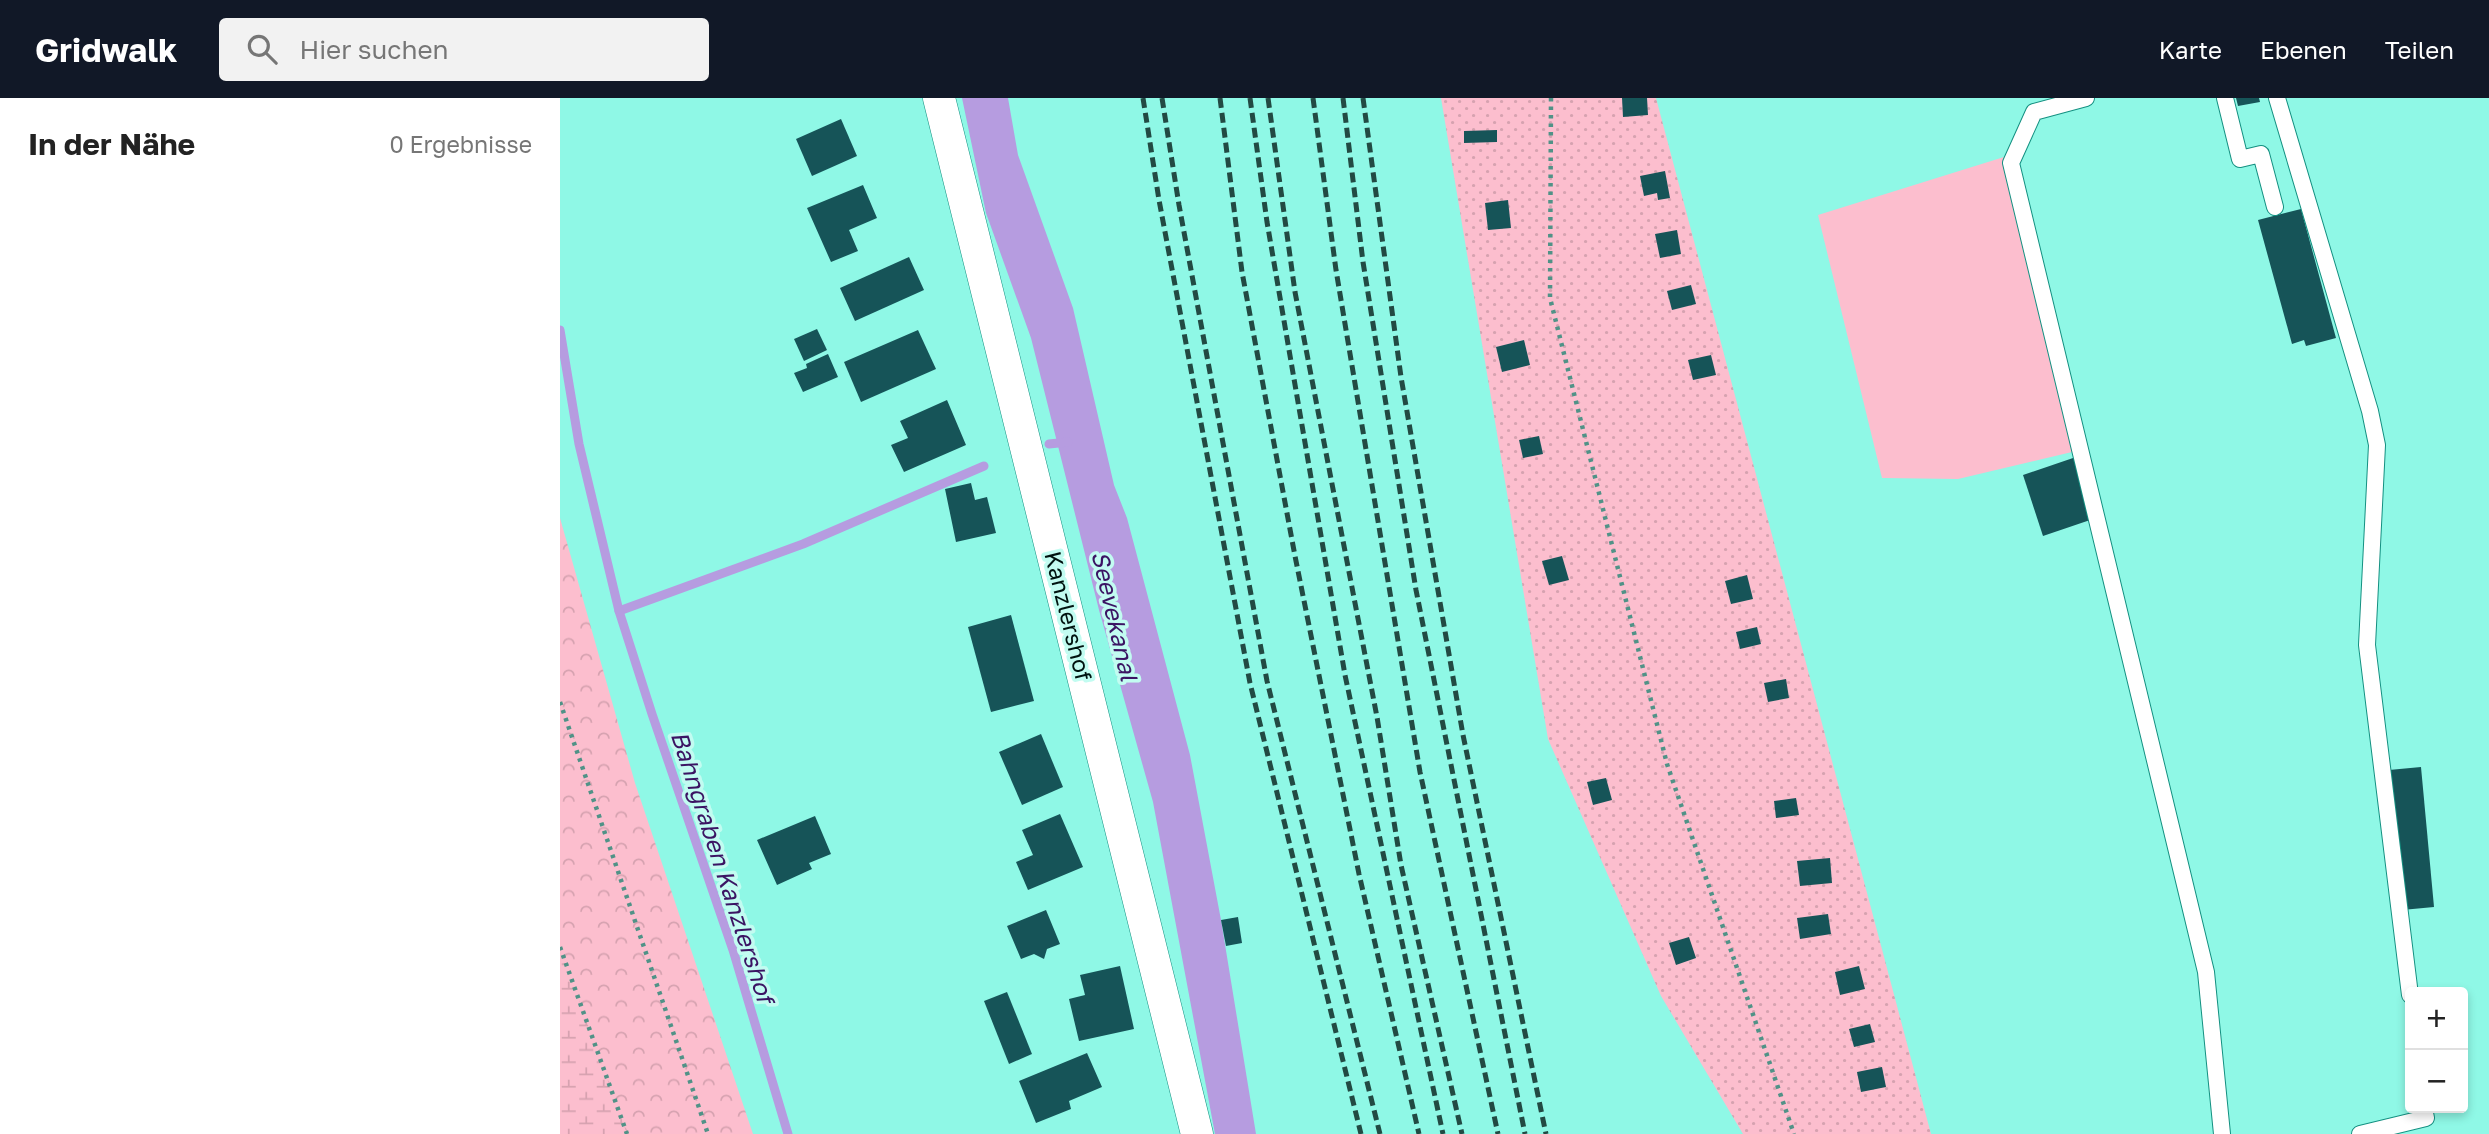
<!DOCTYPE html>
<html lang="de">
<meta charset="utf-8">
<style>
:root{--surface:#fff;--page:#f2f2f2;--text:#222;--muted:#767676;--line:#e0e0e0;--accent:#111827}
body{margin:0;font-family:"Golos Text",sans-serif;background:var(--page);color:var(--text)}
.controls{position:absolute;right:21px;bottom:21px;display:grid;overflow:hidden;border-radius:7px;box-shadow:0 4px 10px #0003}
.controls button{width:63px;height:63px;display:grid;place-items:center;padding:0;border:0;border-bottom:2px solid var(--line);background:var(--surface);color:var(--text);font:35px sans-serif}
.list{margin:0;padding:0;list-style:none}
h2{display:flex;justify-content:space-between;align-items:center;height:91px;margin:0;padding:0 28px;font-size:30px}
h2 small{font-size:23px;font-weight:400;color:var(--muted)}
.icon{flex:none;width:38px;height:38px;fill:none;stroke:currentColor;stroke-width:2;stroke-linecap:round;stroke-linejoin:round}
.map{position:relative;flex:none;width:1929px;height:1036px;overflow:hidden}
header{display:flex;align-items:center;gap:42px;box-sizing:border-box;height:98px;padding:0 35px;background:var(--accent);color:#fff}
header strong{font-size:33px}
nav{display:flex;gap:38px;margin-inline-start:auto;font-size:24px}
.search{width:490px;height:63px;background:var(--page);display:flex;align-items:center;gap:18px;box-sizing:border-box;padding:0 24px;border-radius:7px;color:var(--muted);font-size:26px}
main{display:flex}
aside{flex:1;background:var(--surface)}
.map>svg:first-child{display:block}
</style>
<header>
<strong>Gridwalk</strong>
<div class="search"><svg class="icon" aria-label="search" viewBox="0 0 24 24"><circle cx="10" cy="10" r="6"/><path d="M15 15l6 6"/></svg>Hier suchen</div>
<nav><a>Karte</a><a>Ebenen</a><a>Teilen</a></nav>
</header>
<main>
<aside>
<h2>In der Nähe<small>0 Ergebnisse</small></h2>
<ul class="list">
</ul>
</aside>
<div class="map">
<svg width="1929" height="1036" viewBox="0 0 1929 1036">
<defs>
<pattern id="forest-crowns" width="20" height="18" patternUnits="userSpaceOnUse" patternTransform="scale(1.75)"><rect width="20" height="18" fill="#fcbece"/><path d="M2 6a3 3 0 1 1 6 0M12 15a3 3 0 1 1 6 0" fill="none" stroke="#d6a2b0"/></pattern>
<pattern id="wetland-marsh" width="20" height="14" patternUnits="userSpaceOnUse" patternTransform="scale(1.75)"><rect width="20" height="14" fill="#fcbece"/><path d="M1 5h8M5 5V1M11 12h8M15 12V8" fill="none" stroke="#d6a2b0"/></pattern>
<pattern id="garden-dots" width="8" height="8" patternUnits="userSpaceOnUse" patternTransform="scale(1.75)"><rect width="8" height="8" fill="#fcbece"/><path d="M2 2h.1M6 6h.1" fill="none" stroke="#d6a2b0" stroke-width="1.8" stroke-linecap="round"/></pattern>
</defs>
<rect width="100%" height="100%" fill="#8ff8e6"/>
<path fill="url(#forest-crowns)" d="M0 420 75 685 193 1036H59L0 874Z"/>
<path fill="url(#wetland-marsh)" d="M0 849 67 1036H0Z"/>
<path fill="#fcbece" d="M1444 59 1512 354 1398 381 1322 380 1258 117Z"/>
<path fill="url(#garden-dots)" d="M881 0H1096L1371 1036H1183L1101 898 988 641Z"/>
<path fill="#b69ce0" d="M402 0H448L458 57 513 210 554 387 567 420 630 657 661 822 696 1036H655L593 704 539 512 471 240 426 115Z"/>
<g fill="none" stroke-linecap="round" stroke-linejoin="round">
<g stroke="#b69ce0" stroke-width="9">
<path d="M0 232 19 346 59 513 243 446 424 368"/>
<path d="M489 346 508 344"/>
<path d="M59 513 92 616 173 852 228 1036"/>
</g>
</g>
<g fill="#165458">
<path d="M1062 0H1087L1088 17 1063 19Z"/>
<path d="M1676 0H1699L1700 4 1678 8Z"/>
<path d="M281 21 297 58 252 78 236 41Z"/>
<path d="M937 32V44L904 45V33Z"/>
<path d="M1105 73 1110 100 1098 102 1097 95 1084 98 1080 78Z"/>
<path d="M303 87 317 120 289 132 298 153 271 164 247 110Z"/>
<path d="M948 102 951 130 928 132 925 105Z"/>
<path d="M1741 111 1776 240 1746 248 1744 242 1732 246 1698 122Z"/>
<path d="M1117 132 1121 156 1100 160 1095 136Z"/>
<path d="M349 159 364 192 295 223 280 190Z"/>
<path d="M1131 187 1136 206 1112 212 1107 193Z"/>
<path d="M257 231 267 252 244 263 234 241Z"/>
<path d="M358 232 376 271 301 304 284 264Z"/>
<path d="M964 242 970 267 942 274 936 249Z"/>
<path d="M268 256 278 279 243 294 234 275 247 270 246 266Z"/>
<path d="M1151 257 1156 277 1133 282 1128 262Z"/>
<path d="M387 302 406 347 344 374 331 347 348 340 340 323Z"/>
<path d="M979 338 983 356 963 360 959 342Z"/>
<path d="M1516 359 1536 420 1483 438 1463 377Z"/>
<path d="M411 385 415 402 427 399 436 435 396 444 385 391Z"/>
<path d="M1002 458 1009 482 989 487 982 463Z"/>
<path d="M1187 477 1193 501 1171 506 1165 483Z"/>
<path d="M451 517 474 603 431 614 408 529Z"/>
<path d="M1197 529 1201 546 1180 551 1176 534Z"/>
<path d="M1226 581 1229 600 1208 604 1204 585Z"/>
<path d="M481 636 503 689 462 707 439 654Z"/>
<path d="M1861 669 1874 809 1842 812 1829 672Z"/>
<path d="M1046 680 1052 702 1033 707 1027 684Z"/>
<path d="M1236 700 1239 717 1216 720 1214 703Z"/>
<path d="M500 716 523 769 468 792 456 764 473 757 462 732Z"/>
<path d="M255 718 271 756 249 765 252 771 217 787 197 742Z"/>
<path d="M1270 760 1272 785 1240 788 1237 763Z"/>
<path d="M486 812 500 846 487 851 484 861 474 856 461 861 447 828Z"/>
<path d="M1268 816 1271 836 1240 841 1237 820Z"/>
<path d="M678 819 682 845 666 848 661 822Z"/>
<path d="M1129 839 1136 860 1116 867 1109 845Z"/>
<path d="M560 868 574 931 519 943 509 901 525 897 520 877Z"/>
<path d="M1299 868 1305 891 1280 897 1275 874Z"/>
<path d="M447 894 472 956 449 966 424 903Z"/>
<path d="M1310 926 1315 944 1294 949 1289 931Z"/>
<path d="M527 955 542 989 509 1003 511 1011 476 1025 459 983Z"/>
<path d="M1322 969 1326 989 1301 994 1297 974Z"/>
</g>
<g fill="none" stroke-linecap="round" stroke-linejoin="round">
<defs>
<g id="lane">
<path d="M1526 0 1474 14 1451 65 1646 874 1662 1036"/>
<path d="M1665 0 1680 61 1701 56 1715 109"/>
<path d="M1717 0 1810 313 1817 347 1807 547 1850 897"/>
<path d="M1800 1036 1866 1020 1864 1010"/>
</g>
<path id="street" d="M379 0 637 1036"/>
</defs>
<use href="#lane" stroke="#149081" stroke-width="18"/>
<use href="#street" stroke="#149081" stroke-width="33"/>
<g stroke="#509287" stroke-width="4.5" stroke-dasharray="3.5 5" stroke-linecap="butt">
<path d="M991 0 990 200 1107 666 1234 1036"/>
<path d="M0 604 148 1036"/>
<path d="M0 849 67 1036"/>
</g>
<use href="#lane" stroke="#fff" stroke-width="16"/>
<use href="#street" stroke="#fff" stroke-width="32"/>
<g stroke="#224a43" stroke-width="5" stroke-dasharray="10 5" stroke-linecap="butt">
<path d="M583 0 599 102 690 585 801 1036"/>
<path d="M602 0 619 107 707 583 820 1036"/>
<path d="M660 0 682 174 735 458 799 776 859 1036"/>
<path d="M690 0 707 124 785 577 883 1036"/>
<path d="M708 0 735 194 817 619 841 767 902 1036"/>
<path d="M753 0 776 172 860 674 938 1036"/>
<path d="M783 0 803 164 856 492 965 1036"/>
<path d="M803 0 841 279 903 637 986 1036"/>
</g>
</g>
<g text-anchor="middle" stroke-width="7" stroke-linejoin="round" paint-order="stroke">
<g font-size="23" fill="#001310" stroke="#c2fcf1">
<text transform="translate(508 518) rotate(76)" y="8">Kanzlershof</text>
</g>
<g font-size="24" font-style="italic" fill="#3b1463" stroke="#c2fcf1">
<text transform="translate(554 518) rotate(77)" y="8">Seevekanal</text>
<text transform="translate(162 769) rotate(72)" y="8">Bahngraben Kanzlershof</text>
</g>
</g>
</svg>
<div class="controls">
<button>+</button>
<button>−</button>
</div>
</div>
</main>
